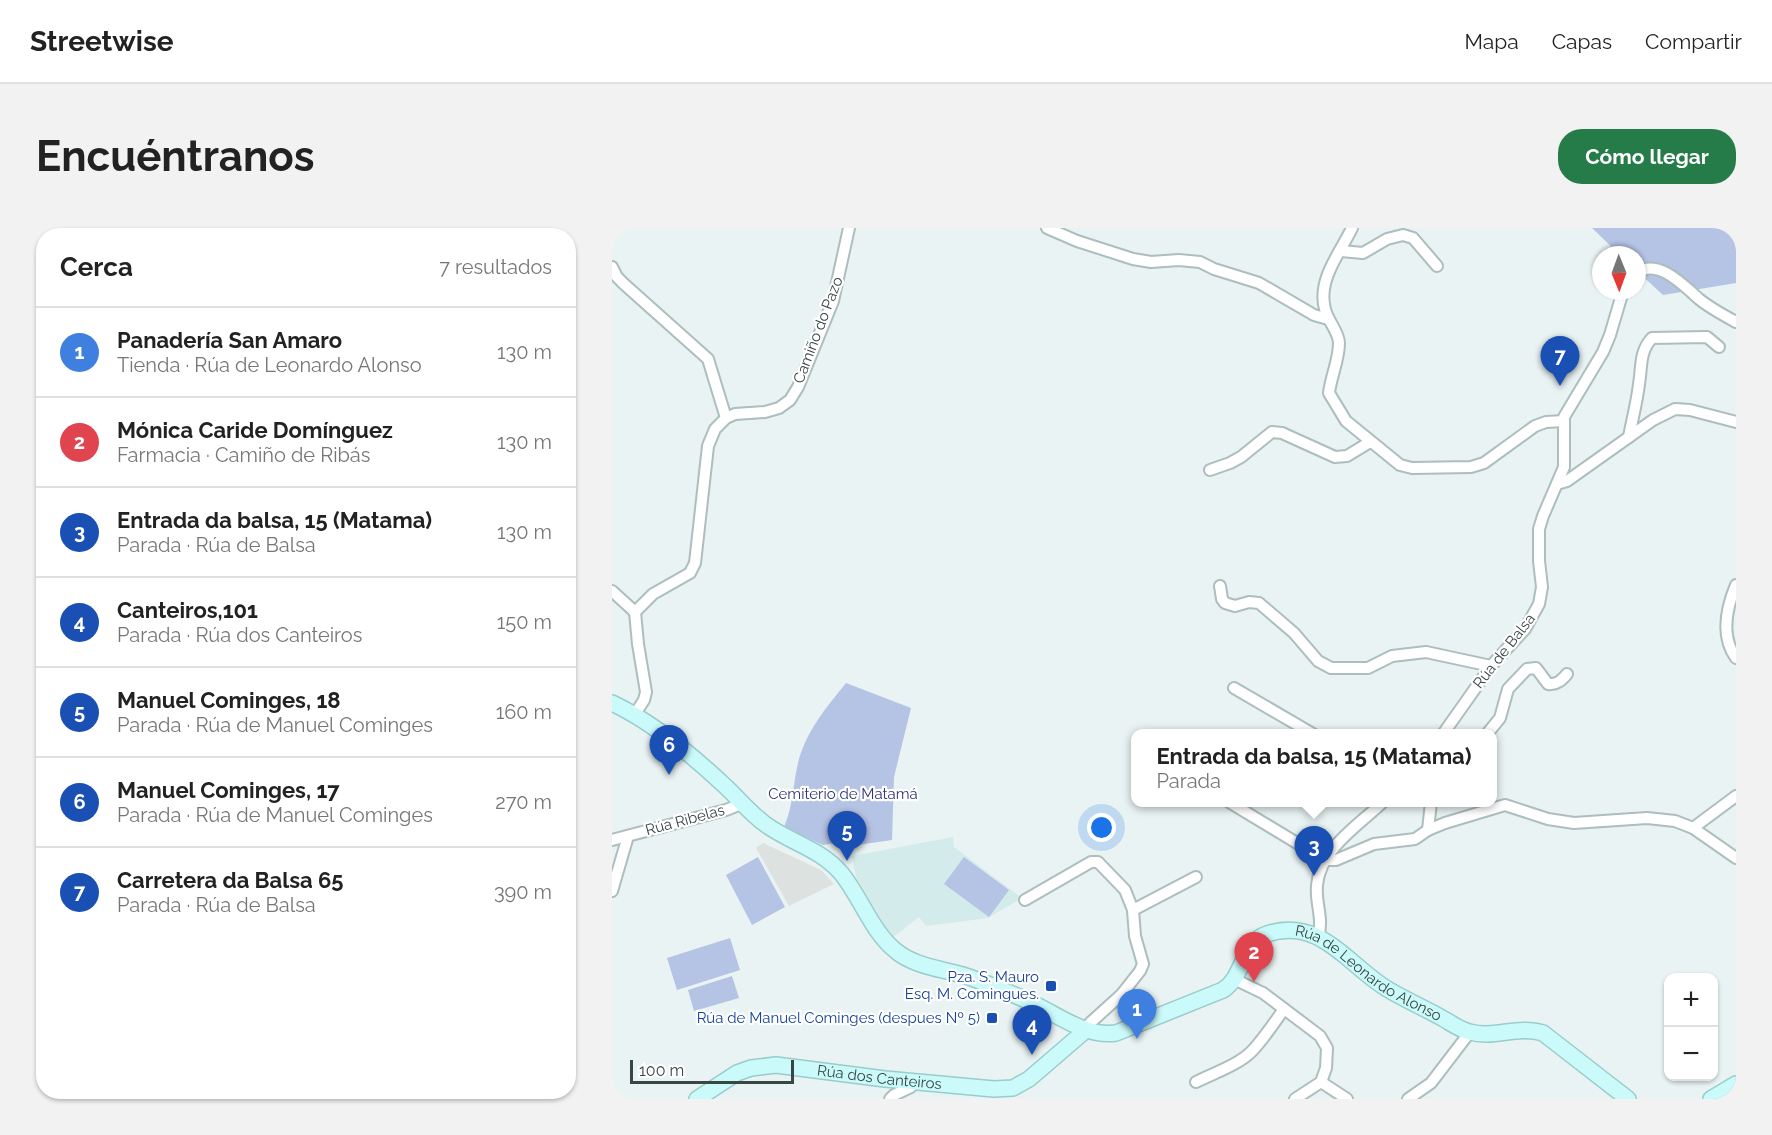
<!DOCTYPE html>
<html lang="es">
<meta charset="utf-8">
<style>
:root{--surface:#fff;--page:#f2f2f2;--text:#222;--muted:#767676;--line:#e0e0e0;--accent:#257c49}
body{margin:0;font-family:Raleway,sans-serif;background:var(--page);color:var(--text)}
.controls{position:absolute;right:18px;bottom:18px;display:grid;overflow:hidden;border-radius:12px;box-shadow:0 2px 4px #0004}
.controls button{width:54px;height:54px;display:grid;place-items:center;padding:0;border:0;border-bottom:2px solid var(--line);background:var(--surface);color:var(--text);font:30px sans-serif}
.compass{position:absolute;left:980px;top:18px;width:54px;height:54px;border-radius:50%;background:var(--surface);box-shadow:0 2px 4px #0004;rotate:179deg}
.scale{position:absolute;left:18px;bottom:15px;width:164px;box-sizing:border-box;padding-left:6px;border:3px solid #384644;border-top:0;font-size:16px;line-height:21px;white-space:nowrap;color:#384644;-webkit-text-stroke:4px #fff;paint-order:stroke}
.you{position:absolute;left:490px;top:600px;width:21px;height:21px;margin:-15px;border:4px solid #fff;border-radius:50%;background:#1a73e8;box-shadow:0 0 0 9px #1a73e833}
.badge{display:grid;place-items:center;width:39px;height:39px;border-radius:50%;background:var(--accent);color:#fff;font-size:20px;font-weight:700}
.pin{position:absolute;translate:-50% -50px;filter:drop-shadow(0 2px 3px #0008)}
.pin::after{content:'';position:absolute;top:32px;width:21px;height:18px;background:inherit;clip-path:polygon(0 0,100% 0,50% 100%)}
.popup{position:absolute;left:519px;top:501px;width:366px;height:78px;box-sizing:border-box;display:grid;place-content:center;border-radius:12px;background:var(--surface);filter:drop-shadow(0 2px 4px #0005);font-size:20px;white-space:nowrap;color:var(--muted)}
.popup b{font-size:22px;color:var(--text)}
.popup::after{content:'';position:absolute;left:50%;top:100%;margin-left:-12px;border:12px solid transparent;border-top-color:var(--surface)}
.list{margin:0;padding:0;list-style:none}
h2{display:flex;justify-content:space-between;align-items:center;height:78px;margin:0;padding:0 24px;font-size:26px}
h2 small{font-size:20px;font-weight:400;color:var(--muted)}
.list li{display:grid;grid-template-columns:39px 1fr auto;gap:18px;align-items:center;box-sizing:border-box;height:90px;padding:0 24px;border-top:2px solid var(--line)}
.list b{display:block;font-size:22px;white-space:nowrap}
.list p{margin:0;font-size:20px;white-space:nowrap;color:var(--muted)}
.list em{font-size:20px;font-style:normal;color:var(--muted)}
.map{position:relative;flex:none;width:1124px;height:871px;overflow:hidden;border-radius:24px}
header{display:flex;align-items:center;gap:36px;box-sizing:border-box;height:84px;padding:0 30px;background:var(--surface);border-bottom:2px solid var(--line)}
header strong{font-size:28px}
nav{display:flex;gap:33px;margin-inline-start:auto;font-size:21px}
.intro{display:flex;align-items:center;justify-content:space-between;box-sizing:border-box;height:144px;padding:0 36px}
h1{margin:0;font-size:42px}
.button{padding:15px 27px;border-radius:24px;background:var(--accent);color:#fff;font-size:21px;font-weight:700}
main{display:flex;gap:36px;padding:0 36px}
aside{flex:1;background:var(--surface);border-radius:24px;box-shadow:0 2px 4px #0004}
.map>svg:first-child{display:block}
</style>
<header>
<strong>Streetwise</strong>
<nav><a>Mapa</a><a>Capas</a><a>Compartir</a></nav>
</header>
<div class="intro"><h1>Encuéntranos</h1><a class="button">Cómo llegar</a></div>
<main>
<aside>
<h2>Cerca<small>7 resultados</small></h2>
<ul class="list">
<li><span class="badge" style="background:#3f7fe0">1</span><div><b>Panadería San Amaro</b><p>Tienda · Rúa de Leonardo Alonso</p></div><em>130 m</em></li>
<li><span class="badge" style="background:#e0444e">2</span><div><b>Mónica Caride Domínguez</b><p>Farmacia · Camiño de Ribás</p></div><em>130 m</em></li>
<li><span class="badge" style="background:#1a4fb4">3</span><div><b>Entrada da balsa, 15 (Matama)</b><p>Parada · Rúa de Balsa</p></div><em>130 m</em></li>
<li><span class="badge" style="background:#1a4fb4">4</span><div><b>Canteiros,101</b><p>Parada · Rúa dos Canteiros</p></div><em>150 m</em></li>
<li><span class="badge" style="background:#1a4fb4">5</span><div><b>Manuel Cominges, 18</b><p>Parada · Rúa de Manuel Cominges</p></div><em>160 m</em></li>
<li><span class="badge" style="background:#1a4fb4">6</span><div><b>Manuel Cominges, 17</b><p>Parada · Rúa de Manuel Cominges</p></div><em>270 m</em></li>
<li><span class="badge" style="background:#1a4fb4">7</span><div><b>Carretera da Balsa 65</b><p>Parada · Rúa de Balsa</p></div><em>390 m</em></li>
</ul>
</aside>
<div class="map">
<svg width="1124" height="871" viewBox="0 0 1124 871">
<rect width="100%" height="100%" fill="#e9f3f3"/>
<path fill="#d4ebeb" d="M341 609 342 619 410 670 376 690 314 698 307 689 280 710 244 649 240 628Z"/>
<g fill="#b5c3e4">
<path d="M980 0H1124V55L1051 67 1025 43V27H1008Z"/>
<path d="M234 455 299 480 282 549 280 612 231 619 224 615 211 617 172 599C181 579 181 556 186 535 194 503 214 480 234 455Z"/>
<path d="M146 629 173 679 140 697 114 647Z"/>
<path d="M352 629 397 662 377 689 332 656Z"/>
<path d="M118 710 128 742 65 762 55 730Z"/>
<path d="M120 748 127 770 82 783 76 762Z"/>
</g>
<path fill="#dde2e1" d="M151 615 209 642 222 656 177 678 144 620Z"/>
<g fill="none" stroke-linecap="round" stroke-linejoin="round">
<defs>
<g id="street">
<path d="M435 0 465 13 521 31 539 34 567 32 588 34 602 41 647 55 702 87 716 91"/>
<path d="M740 0C728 25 705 52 713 81 715 92 727 104 727 115 727 132 719 148 717 165L734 193 788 237 800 240 859 239 872 235 923 198 934 194 952 193"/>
<path d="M729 23 751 25 775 11 791 7 801 10 825 38"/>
<path d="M0 39 5 49 12 56 96 131 114 190"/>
<path d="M1025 44C1048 31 1071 57 1087 71 1098 80 1111 87 1124 94"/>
<path d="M1017 209C1020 192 1025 174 1027 156 1030 139 1027 124 1040 110L1095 109 1107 119"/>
<path d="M598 242 618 235 629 229 660 204 670 205 723 229 735 228 758 214"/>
<path d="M945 256 955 253 1041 192 1063 181 1078 182 1124 194"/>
<path d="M1124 357C1114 381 1108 408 1124 430"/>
<path d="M608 358 610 371 613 375 623 378 637 374 647 375 682 405 706 433 719 440H756L780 428 814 424 879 438"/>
<path d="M0 363 23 384"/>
<path d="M622 460 701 506"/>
<path d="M23 486 32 472 34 464 26 416 23 384 41 366 78 345 83 335 96 218 103 201 114 190 123 186 153 184 167 180 178 172 186 159 221 73 237 0"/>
<path d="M831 506 879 438 913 401 927 376 930 359 927 333V301L931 288 952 239V189L991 124 998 107 1011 63"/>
<path d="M875 506 888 490 896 461 915 441 924 440 936 456C945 457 950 452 955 446"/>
<path d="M617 574 713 632"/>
<path d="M1081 600 1124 568"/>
<path d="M816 602 819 574"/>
<path d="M0 612 114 582 129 576"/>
<path d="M713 632H724L762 616 803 611 816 602 833 595 893 577 936 591 962 595 1035 590 1063 593 1081 600 1124 630"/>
<path d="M0 663 16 608"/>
<path d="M413 672 479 634H486L513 662 521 682 523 708 531 736 528 743 509 767 478 795 474 802"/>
<path d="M521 682 584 649"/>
<path d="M706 709C712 691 703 675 705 657 708 621 747 597 771 574"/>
<path d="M622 751 651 765 708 808 715 820 714 840 709 854 683 871"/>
<path d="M584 854C602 845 627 837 641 822 653 809 662 795 672 781"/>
<path d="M709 854 735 871"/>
<path d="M278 871 282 867 299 859 300 853"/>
<path d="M796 871 819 855 858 804"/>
</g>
<g id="secondary">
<path id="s1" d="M0 475C40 494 81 528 113 558 127 571 138 585 153 596 177 614 209 621 229 645 249 669 259 703 284 723 303 739 333 741 357 749 379 757 402 766 424 777 449 789 475 809 504 805L611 762C632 749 630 714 655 706 709 688 737 739 777 762 794 772 812 780 830 790 839 795 848 802 858 804 881 811 906 797 931 805L1016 871"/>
<path id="s2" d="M85 871 125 845 139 840 164 837 273 851 382 861 401 860 417 851 474 802"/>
<path d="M1099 871 1124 856"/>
</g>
</defs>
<use href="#street" stroke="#acbebd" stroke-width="14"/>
<use href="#secondary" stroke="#9acccc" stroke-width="18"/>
<use href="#street" stroke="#fff" stroke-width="10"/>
<use href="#secondary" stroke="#cbfafb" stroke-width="15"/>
</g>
<g fill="#1a4fb4" stroke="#fff" stroke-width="2">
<rect x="433" y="752" width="12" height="12" rx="3"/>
<rect x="374" y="784" width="12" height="12" rx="3"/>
</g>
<g text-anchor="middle" stroke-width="4.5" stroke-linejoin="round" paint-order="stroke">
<g font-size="15" fill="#384644" stroke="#fff">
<text transform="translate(206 102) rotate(-69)" y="5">Camiño do Pazo</text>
<text transform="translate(892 423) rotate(-52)" y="5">Rúa de Balsa</text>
<text transform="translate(73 592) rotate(-15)" y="5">Rúa Ribelas</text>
<text dy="5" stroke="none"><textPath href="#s1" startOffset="922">Rúa de Leonardo Alonso</textPath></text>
<text dy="5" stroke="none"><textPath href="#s2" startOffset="192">Rúa dos Canteiros</textPath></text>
</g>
<g font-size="15" fill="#2f3774" stroke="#fff">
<text x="231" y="571">Cemiterio de Matamá</text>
</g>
<g font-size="15" fill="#164399" stroke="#fff" text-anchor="end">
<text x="427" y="754">Pza. S. Mauro<tspan x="427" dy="17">Esq. M. Comingues.</tspan></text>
<text x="368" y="795">Rúa de Manuel Cominges (despues Nº 5)</text>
</g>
</g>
</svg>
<div class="controls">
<button>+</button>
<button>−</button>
</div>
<svg class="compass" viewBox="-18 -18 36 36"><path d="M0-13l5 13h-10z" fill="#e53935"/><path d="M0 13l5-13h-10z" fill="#767676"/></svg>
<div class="scale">100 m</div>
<div class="you"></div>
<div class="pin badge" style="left:525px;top:811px;background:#3f7fe0">1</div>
<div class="pin badge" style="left:642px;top:754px;background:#e0444e">2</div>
<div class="pin badge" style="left:702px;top:648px;background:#1a4fb4">3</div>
<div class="popup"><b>Entrada da balsa, 15 (Matama)</b>Parada</div>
<div class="pin badge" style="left:420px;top:827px;background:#1a4fb4">4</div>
<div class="pin badge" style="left:235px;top:633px;background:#1a4fb4">5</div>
<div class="pin badge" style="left:57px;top:547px;background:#1a4fb4">6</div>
<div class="pin badge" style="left:948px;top:158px;background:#1a4fb4">7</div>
</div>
</main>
